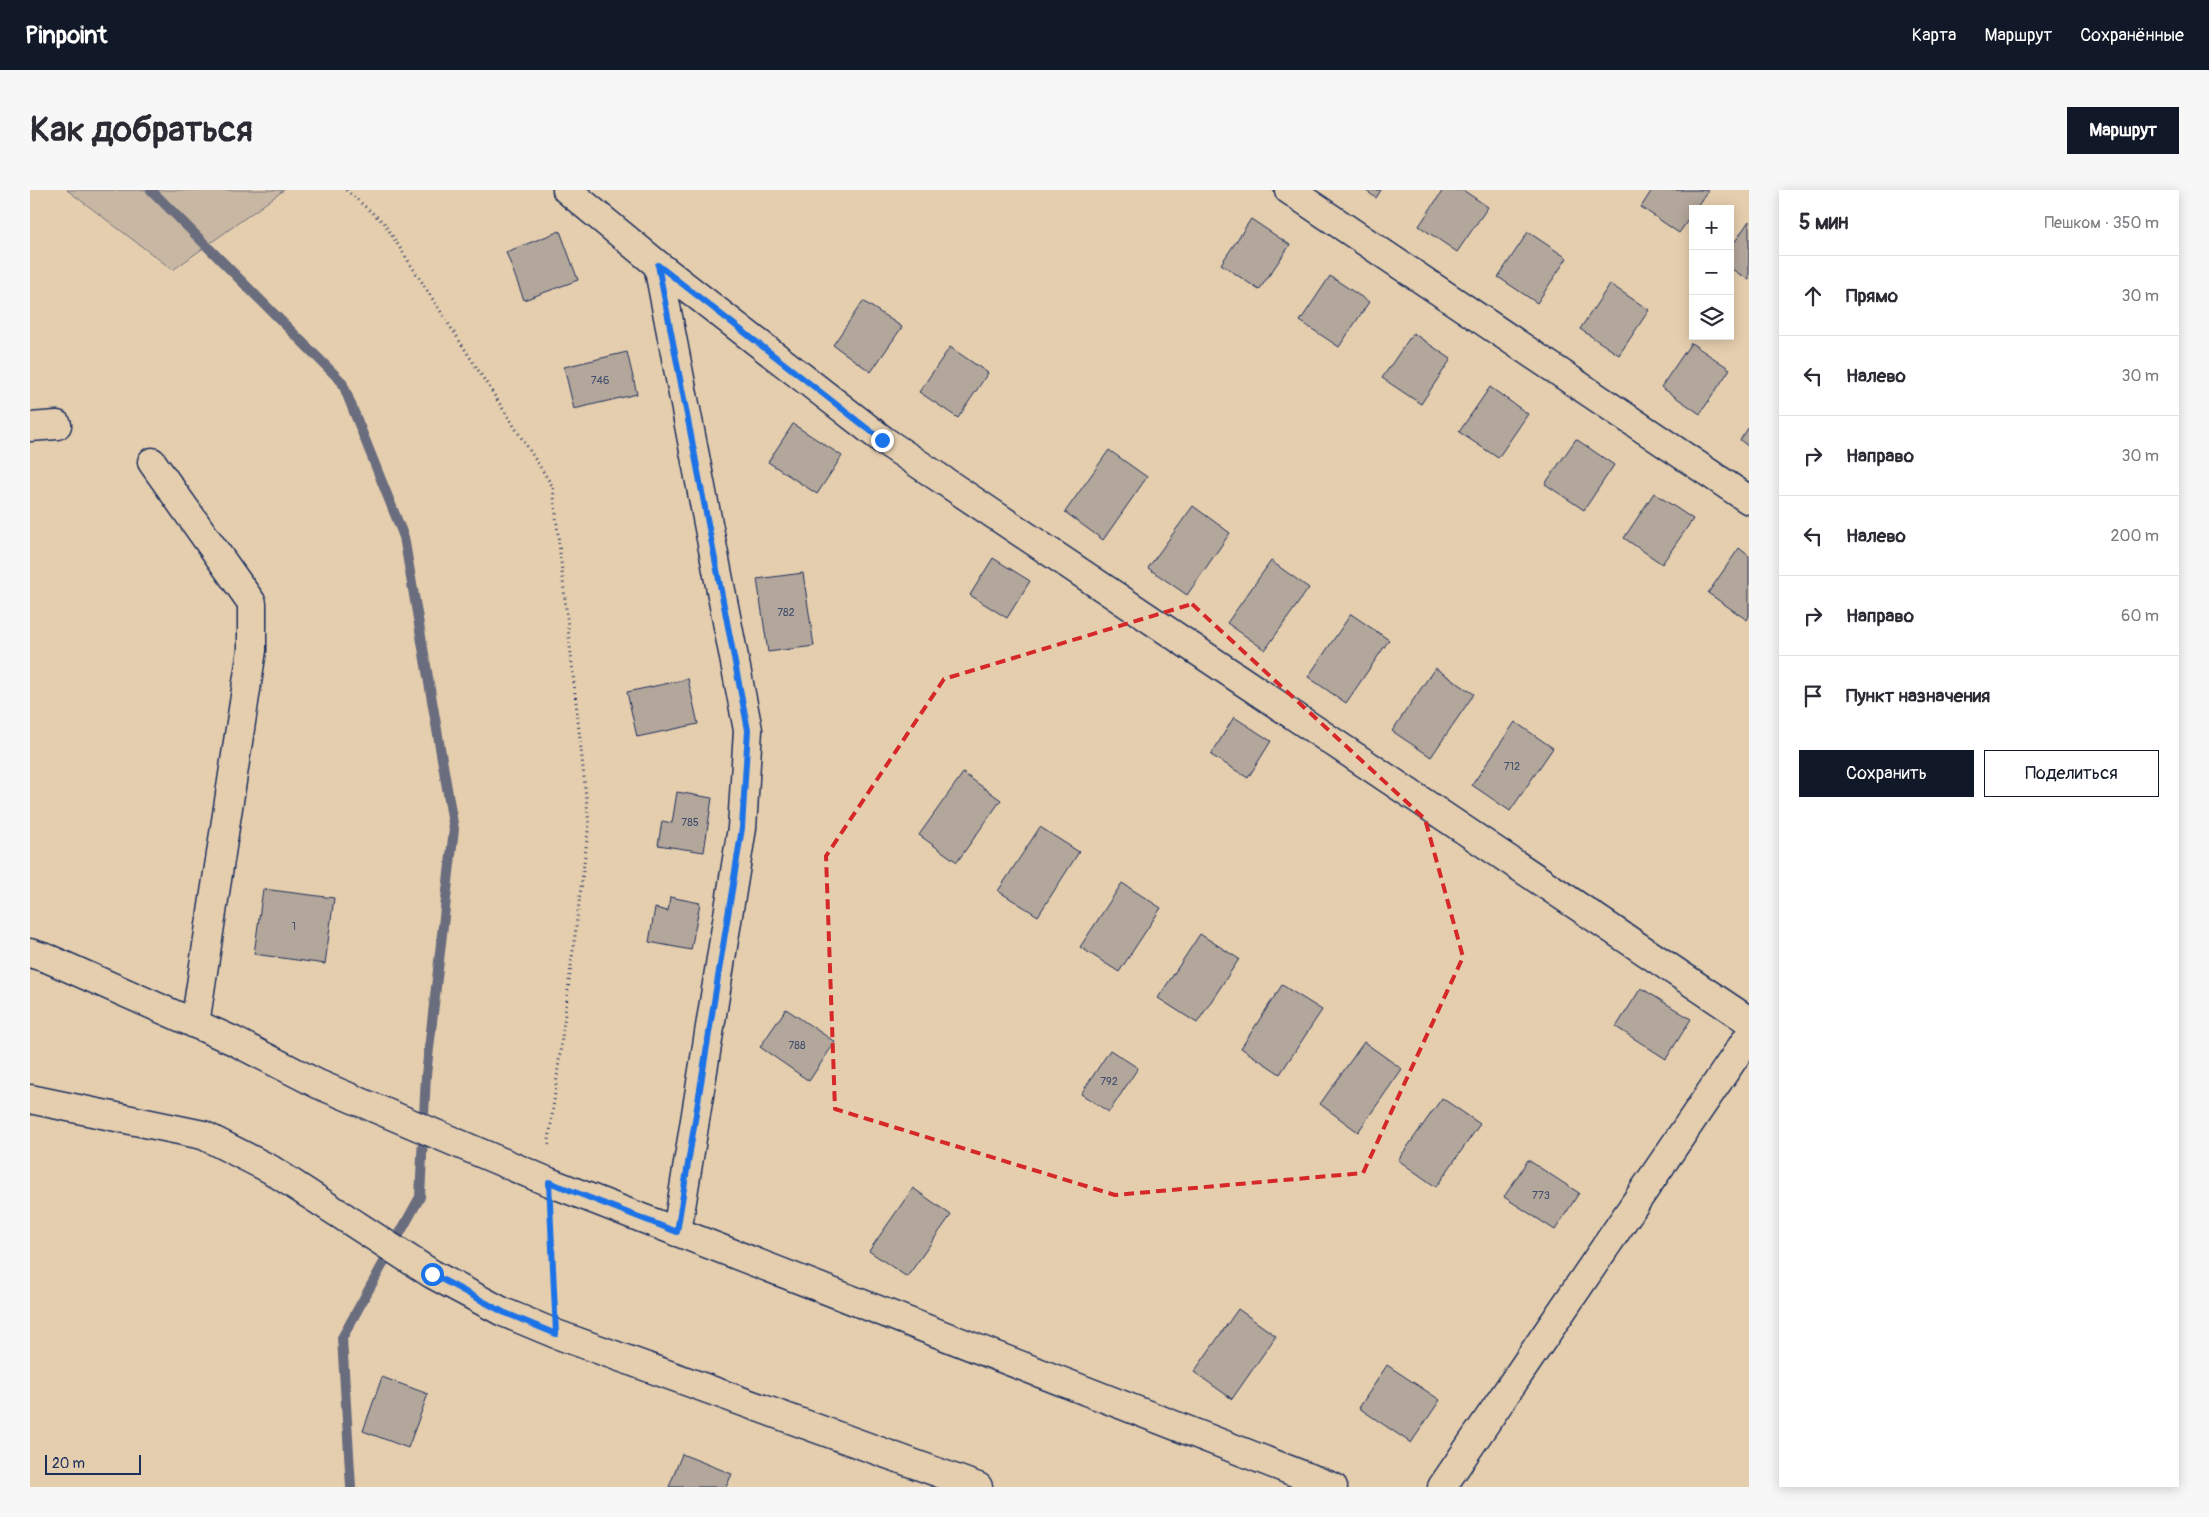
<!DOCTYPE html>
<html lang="ru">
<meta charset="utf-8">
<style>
:root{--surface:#fff;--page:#f7f7f7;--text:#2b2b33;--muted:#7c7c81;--line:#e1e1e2;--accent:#111827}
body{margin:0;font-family:Pangolin,sans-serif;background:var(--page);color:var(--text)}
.controls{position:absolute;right:15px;top:15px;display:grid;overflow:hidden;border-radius:0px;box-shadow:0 2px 12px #0003}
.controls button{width:45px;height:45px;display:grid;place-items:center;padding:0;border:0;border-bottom:1px solid var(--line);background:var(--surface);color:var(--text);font:25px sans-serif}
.scale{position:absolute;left:15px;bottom:12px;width:96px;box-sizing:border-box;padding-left:5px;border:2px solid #1b2f5e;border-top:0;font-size:14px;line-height:18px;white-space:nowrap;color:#1b2f5e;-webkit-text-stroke:4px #e5ceae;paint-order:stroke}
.stop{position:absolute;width:15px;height:15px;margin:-11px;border:4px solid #1a73e8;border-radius:50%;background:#fff}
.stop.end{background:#1a73e8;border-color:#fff;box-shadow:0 1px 5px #0008}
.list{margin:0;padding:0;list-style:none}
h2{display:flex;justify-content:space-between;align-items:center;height:65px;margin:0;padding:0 20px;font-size:21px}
h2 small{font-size:16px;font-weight:400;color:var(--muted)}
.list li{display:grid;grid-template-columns:32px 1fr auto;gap:15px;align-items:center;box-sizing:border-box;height:80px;padding:0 20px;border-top:1px solid var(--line)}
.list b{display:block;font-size:19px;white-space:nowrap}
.list em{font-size:16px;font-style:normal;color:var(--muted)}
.actions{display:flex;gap:10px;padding:15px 20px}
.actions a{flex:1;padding:11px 0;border:1px solid var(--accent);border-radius:0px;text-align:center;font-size:18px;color:var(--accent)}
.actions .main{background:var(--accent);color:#fff}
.icon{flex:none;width:28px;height:28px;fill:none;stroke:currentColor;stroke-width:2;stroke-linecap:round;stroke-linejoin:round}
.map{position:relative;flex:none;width:1719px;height:1297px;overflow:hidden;border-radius:0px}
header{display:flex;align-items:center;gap:30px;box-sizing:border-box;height:70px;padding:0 25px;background:var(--accent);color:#fff}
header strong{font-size:24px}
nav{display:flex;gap:28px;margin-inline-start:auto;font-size:18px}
.intro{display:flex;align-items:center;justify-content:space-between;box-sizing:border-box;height:120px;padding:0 30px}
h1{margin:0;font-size:35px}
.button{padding:12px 22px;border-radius:0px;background:var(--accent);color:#fff;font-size:18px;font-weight:700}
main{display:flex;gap:30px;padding:0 30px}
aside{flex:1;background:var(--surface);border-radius:0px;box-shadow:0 2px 12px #0003}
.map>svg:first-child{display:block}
</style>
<header>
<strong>Pinpoint</strong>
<nav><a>Карта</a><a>Маршрут</a><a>Сохранённые</a></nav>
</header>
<div class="intro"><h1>Как добраться</h1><a class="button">Маршрут</a></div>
<main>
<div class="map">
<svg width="1719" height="1297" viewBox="0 0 1719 1297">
<rect width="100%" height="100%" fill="#e5ceae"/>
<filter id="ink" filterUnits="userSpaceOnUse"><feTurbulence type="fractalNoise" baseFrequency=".02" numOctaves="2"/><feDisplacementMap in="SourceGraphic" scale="10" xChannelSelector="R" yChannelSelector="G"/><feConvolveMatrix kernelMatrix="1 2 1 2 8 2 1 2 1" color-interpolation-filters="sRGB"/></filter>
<g filter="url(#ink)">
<path fill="#c8b7a2" stroke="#727380" d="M37 0H254L143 80Z"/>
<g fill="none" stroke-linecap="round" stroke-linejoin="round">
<path stroke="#6b6d7e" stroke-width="10" d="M121 0 312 192 374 347 424 639 396 885 390 1007 312 1148 321 1297"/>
</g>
<g fill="#b3a69a" stroke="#1b2f5e">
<path d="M1335 0H1351L1346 8Z"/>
<path d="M1413 0H1433L1458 17 1427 62 1389 36Z"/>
<path d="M1622 0H1678L1665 19H1663V23L1649 43 1611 17Z"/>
<path d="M1221 29 1260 55 1229 100 1191 74Z"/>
<path d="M1719 31V90L1700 78V59Z"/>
<path d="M530 41 548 90 494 110 476 62Z"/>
<path d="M1498 42 1537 68 1507 113 1468 87Z"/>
<path d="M1300 86 1339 112 1309 157 1270 131Z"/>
<path d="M1580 94 1619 120 1589 165 1550 139Z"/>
<path d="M833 111 872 137 841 182 803 155Z"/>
<path d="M1383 143 1421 169 1391 214 1352 188Z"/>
<path d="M1661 153 1700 179 1670 224 1631 197Z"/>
<path d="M920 157 958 183 928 228 889 202Z"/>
<path d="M597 162 607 204 544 219 534 177Z"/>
<path d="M1460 197 1498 224 1468 268 1429 242Z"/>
<path d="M763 234 812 266 787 304 738 272Z"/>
<path d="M1719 237V257L1710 250Z"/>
<path d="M1546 249 1584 275 1554 320 1515 294Z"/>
<path d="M1079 260 1117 287 1073 350 1035 322Z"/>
<path d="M1624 303 1663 329 1632 374 1594 348Z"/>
<path d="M1163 316 1200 343 1157 405 1118 378Z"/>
<path d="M1709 358 1719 366V426L1717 430 1678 403Z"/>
<path d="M963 368 1000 391 977 428 940 405Z"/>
<path d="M1241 371 1279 398 1235 460 1197 433Z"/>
<path d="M773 383 784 456 738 462 727 389Z"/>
<path d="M1321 424 1359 450 1316 513 1278 487Z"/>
<path d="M1405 478 1444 504 1401 567 1362 541Z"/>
<path d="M658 489 668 534 607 547 597 502Z"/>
<path d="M1204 527 1241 551 1218 588 1181 565Z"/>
<path d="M1485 532 1523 558 1480 621 1442 595Z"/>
<path d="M933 583 971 610 927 672 889 645Z"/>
<path d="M647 602 682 608 674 662 628 655 632 631 642 633Z"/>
<path d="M1010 637 1049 662 1008 726 968 701Z"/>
<path d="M1092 693 1131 718 1089 782 1050 757Z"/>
<path d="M233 699 304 708 295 774 224 764Z"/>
<path d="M640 707 670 713 661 760 619 752 625 718 638 721Z"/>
<path d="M1170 744 1209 769 1167 833 1128 808Z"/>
<path d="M1252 795 1292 820 1250 884 1211 858Z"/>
<path d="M1611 798 1661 829 1636 869 1586 837Z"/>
<path d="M756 819 805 852 779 891 730 857Z"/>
<path d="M1334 852 1372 879 1328 942 1290 914Z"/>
<path d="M1080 860 1108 878 1079 922 1051 904Z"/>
<path d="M1412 908 1450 934 1406 997 1368 970Z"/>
<path d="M1498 970 1549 1003 1525 1040 1474 1007Z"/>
<path d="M883 998 921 1025 877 1087 839 1061Z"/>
<path d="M1208 1119 1246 1146 1202 1209 1164 1182Z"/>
<path d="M1357 1175 1410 1210 1381 1253 1329 1218Z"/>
<path d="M352 1187 398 1204 378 1258 333 1241Z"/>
<path d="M652 1264 702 1284 696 1297H639Z"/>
</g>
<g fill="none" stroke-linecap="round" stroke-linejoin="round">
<defs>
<g id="minor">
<path d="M537 0 628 75 853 250 1719 831"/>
<path d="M1259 0 1719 310"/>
<path d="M628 75 718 540 712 638 647 1042"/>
<path d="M0 237 27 235"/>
<path d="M122 272 222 413V460L165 834"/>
<path d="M0 763 19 769 204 851 288 894 519 992 1303 1297"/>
<path d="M0 909 173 945 240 979 402 1084 473 1122 526 1144 948 1297"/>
<path d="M1412 1297 1719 846"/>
</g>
</defs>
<use href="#minor" stroke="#1b2f5e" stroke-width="31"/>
<g stroke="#1b2f5e" stroke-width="3" stroke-dasharray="1 4" stroke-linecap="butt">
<path d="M316 0 354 33 523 297 559 634 518 958"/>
<path d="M521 1024 525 1110"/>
</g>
<use href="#minor" stroke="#e5ceae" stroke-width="28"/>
</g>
</g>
<g fill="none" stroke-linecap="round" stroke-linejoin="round" filter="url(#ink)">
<path stroke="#1a73e8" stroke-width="6" d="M402 1084 473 1122 526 1144 519 992 647 1042 712 638 718 540 628 75 852 250"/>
</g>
<path fill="none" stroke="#d62828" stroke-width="4" stroke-dasharray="10 6" stroke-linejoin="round" d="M1162 414 1395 629 1433 767 1333 983 1085 1005 805 919 796 666 914 489Z"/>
<g text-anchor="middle" stroke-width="5" stroke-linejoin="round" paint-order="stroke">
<g font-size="11" fill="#414d6d">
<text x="570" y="194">746</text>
<text x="756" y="426">782</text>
<text x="1482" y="580">712</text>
<text x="660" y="636">785</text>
<text x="264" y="740">1</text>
<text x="767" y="859">788</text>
<text x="1079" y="895">792</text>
<text x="1511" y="1009">773</text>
</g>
</g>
</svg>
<div class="controls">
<button>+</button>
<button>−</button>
<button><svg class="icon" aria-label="layers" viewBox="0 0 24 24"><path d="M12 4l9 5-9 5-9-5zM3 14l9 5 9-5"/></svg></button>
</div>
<div class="scale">20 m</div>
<div class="stop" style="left:402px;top:1084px"></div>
<div class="stop end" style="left:852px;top:250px"></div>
</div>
<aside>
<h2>5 мин<small>Пешком · 350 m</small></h2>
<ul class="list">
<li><svg class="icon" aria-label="ahead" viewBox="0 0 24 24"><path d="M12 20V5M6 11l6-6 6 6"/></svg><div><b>Прямо</b></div><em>30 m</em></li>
<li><svg class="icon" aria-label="left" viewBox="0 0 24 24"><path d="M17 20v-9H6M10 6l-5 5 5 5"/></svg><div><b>Налево</b></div><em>30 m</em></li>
<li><svg class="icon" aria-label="right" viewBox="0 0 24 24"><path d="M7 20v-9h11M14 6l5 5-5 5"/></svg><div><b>Направо</b></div><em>30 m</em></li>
<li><svg class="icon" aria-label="left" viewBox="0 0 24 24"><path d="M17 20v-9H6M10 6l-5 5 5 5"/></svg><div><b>Налево</b></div><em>200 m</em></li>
<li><svg class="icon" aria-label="right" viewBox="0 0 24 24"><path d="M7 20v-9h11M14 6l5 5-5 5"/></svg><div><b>Направо</b></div><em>60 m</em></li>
<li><svg class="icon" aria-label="arrive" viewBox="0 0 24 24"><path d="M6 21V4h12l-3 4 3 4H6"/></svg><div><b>Пункт назначения</b></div></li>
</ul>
<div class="actions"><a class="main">Сохранить</a><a>Поделиться</a></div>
</aside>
</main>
